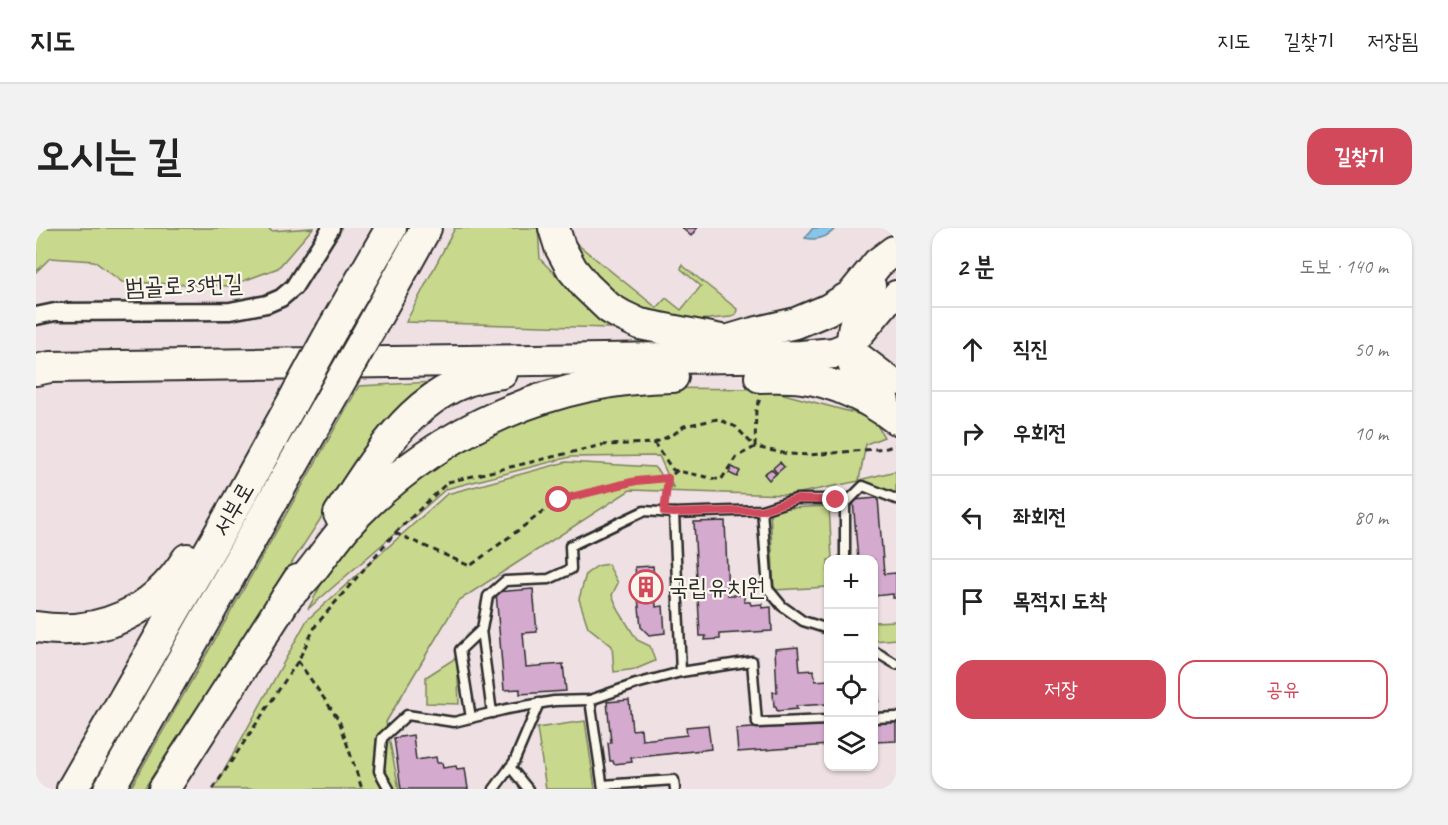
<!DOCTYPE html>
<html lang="ko">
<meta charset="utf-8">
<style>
:root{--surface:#fff;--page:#f2f2f2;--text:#222;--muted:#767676;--line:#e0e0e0;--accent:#d1495b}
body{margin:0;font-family:Caveat,"Poor Story",sans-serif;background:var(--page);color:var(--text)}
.controls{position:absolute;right:18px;bottom:18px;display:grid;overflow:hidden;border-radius:12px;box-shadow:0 2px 4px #0004}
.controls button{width:54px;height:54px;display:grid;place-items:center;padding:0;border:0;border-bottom:2px solid var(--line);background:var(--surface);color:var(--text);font:30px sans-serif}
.stop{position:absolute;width:18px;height:18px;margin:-14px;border:4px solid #d1495b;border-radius:50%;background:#fff}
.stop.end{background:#d1495b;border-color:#fff;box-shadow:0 2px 6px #0008}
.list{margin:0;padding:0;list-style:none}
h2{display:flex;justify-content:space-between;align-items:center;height:78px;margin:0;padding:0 24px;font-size:26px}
h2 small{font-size:20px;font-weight:400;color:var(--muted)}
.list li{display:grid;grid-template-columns:39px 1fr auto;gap:18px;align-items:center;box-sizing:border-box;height:84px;padding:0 24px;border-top:2px solid var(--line)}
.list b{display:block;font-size:22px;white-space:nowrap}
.list em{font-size:20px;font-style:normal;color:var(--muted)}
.actions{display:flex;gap:12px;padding:18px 24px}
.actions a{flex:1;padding:14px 0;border:2px solid var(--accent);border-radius:18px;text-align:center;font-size:21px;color:var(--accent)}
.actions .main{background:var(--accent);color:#fff}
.icon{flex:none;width:33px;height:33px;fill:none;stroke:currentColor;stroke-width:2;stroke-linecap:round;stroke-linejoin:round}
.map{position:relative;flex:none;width:860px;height:561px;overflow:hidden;border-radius:18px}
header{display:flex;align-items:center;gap:36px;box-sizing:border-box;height:84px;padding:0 30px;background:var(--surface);border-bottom:2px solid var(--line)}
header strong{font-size:28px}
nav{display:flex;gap:33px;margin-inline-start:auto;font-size:21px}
.intro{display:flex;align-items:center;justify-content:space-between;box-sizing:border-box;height:144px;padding:0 36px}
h1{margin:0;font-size:42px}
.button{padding:15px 27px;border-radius:18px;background:var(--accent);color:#fff;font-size:21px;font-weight:700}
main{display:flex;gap:36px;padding:0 36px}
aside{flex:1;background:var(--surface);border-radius:18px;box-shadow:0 2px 4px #0004}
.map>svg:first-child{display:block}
</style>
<header>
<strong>지도</strong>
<nav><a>지도</a><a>길찾기</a><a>저장됨</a></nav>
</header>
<div class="intro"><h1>오시는 길</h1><a class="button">길찾기</a></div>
<main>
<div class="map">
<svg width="860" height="561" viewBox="0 0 860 561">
<rect width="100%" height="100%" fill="#efe0e3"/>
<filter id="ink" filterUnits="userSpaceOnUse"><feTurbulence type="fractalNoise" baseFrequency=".0167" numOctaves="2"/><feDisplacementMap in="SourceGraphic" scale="12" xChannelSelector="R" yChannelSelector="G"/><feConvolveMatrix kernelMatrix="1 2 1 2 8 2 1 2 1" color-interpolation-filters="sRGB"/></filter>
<g filter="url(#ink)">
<g fill="#c8d98d" stroke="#7a825c" stroke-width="1.5">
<path d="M0 0H233L235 3 277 0 242 40 194 58 86 54 58 33 14 30 0 44Z"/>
<path d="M419 0H502L504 31 572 100 370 94Z"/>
<path d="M531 8 621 80 630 70 645 82 665 58 645 41 646 37 701 81 700 86 695 89 650 93 616 90 570 64Z"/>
<path d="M397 154 340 206 108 561H94L323 158Z"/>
<path d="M618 160 729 161 837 190 848 209 830 216 823 252 860 243V266L823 253 754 267 594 262 422 373 350 494 363 561H178L271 392 411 266 530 234 618 239 638 261 623 228 534 229 410 261 272 381C282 364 290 345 301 329 350 264 438 206 515 181 527 177 539 176 551 173 573 169 596 164 618 160Z"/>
<path d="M793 278 796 331 792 332V359L738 362 734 281Z"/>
<path d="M572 336 582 355 576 367 583 383 601 412 614 418 619 433 600 441 578 444 576 418 552 399 543 371 550 346 561 338Z"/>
<path d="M860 393V411L838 413V394Z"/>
<path d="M421 429 423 476 390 475V449Z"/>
<path d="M549 493 559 561H510L501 500Z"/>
</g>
<path fill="#89c5e9" stroke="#63879d" stroke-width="1.5" d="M777 0H800C792 9 782 13 769 10Z"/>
<g fill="#d4aacf" stroke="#2b2b2b" stroke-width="1.5">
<path d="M646 0H661L655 8Z"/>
<path d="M744 234 748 239 741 245 737 240Z"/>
<path d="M696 239 704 243 701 249 693 245Z"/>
<path d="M735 241 740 246 733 252 728 246Z"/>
<path d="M842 270 848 346 860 345V370H857V366L838 368V332H822L817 272Z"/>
<path d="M689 293 692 367H708V374H714L715 377 726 376V380L735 379 736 403 684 406V411L669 412 670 408H664L658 294Z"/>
<path d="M617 338 620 379 627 378 629 405 613 407 605 399 599 339Z"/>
<path d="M497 361 501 404 487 405 490 439 527 436 530 463 484 466V461L468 462 460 364Z"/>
<path d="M762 419 764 443 778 442 779 453 792 452V476L760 478 761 481 741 483 740 479H738L737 464H741L739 421Z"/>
<path d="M838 441H841L843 473H838Z"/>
<path d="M593 472 596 502 605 501 606 512 651 507 650 499 672 497 675 521 595 530 596 534 578 536 577 533H574L572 515 575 514 571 474Z"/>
<path d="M860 492V513L838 514V493Z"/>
<path d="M792 496V517L702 524 700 501Z"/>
<path d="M377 507 380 532 400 529 401 535H406L407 540 420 538 421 541 429 540 432 561H365L358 510Z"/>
</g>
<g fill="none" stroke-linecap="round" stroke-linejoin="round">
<defs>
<g id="lane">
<path d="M726 282 732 361 746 378 767 393 792 401"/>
<path d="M638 285 726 282 760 271H800L809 276"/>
<path d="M809 332V276L827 258 860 271"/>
<path d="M445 402 456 485"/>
<path d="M838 423 860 436"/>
<path d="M554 472 567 561"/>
<path d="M435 490 424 422 446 401 452 368 469 353 513 351 535 341 534 318 608 283 638 285 645 444"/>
<path d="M838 490 860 489"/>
<path d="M474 539 492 561"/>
<path d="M567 557 638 552 639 561"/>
<path d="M353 561 343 543 346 510 371 487 418 494 471 481 518 473 554 472 600 456 645 444 716 433 721 495 792 492"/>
<path d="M458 561 478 534 503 475"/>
</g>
<path id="street" d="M0 88 19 84 194 83 231 76 245 70 258 59 295 0"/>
<g id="secondary">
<path d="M837 57C833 63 827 69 823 76 814 92 807 129 818 145 826 156 840 164 851 173"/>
<path d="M860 65 826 106 813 119 860 155"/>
</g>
<g id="highway">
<path d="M518 0 524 19 536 41 550 58 573 80 585 87 604 96 690 113 717 105 760 95 791 82 816 67 842 35 858 23"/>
<path d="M334 101 390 0"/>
<path d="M296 102 355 0"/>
<path d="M0 142 14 139 765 128 798 125 813 119"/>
<path d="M724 149C738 149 752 148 766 150 799 154 834 171 860 191"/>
<path d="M303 286C345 223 383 153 466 145"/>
<path d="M251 369C260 360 269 351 276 342 291 323 305 302 322 285 405 201 519 150 637 149"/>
<path d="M0 399C63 409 117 385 151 331"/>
<path d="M36 561 202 273 262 164"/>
<path d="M73 561 299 163"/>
<path d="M128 561 262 352"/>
</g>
</defs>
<use href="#lane" stroke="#2b2b2b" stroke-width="13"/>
<use href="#street" stroke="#2b2b2b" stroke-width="21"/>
<use href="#secondary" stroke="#2b2b2b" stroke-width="28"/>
<use href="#highway" stroke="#2b2b2b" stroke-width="34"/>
<g stroke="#2b2b2b" stroke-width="3" stroke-dasharray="6 4.5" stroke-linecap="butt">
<path d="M618 215 638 206 648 198 682 191 700 199 719 219"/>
<path d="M719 219 720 180 724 171"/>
<path d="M629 275 632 250 642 242"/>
<path d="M359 305 434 338 523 272 600 253 632 250"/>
<path d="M262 433 303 492 326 561"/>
<path d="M177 561 262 433 280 397 359 305 412 254 566 217 618 215 637 242 685 252 700 229 719 219 752 226 774 227 851 220 860 217"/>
</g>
<use href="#lane" stroke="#fbf7ec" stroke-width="8"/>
<use href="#street" stroke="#fbf7ec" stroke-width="16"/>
<use href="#secondary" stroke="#fbf7ec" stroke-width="24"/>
<use href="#highway" stroke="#fbf7ec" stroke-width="30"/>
<defs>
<g id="highway-bridge">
<path d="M299 163 334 101"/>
<path d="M262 164 296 102"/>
</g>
</defs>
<use href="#highway-bridge" stroke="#2b2b2b" stroke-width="34" stroke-linecap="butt"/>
<use href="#highway-bridge" stroke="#fbf7ec" stroke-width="30"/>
</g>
</g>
<g fill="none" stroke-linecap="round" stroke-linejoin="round" filter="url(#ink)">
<path stroke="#d1495b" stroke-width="8" d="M523 272 600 253 632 250 628 284 638 285 726 282 760 271 800 272"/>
</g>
<defs>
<symbol id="building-ring" viewBox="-11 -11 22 22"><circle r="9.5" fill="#fbf7ec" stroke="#d1495b" stroke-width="1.5"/><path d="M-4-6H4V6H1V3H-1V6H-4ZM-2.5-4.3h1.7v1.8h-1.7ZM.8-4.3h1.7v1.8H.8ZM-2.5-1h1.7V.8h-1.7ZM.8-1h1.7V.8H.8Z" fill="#d1495b"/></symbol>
</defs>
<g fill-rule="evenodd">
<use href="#building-ring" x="591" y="340" width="38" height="38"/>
</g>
<g text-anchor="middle" stroke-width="4.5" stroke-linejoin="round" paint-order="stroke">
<g font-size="24" fill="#2b2b2b" stroke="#fbf7ec">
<text transform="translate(148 57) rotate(-2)" y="8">범골로35번길</text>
<text transform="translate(197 281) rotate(-60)" y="8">서부로</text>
</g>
<g font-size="24" fill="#2b2b2b" stroke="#fbf7ec" text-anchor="start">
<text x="633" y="367">국립유치원</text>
</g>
</g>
</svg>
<div class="controls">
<button>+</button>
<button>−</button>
<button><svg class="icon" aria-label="locate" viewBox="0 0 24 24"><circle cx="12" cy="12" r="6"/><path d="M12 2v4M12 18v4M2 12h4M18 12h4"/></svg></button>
<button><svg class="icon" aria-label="layers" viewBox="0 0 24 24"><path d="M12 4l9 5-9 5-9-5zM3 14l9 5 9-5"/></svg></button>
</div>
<div class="stop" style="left:523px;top:272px"></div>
<div class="stop end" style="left:800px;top:272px"></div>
</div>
<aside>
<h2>2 분<small>도보 · 140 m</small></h2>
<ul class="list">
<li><svg class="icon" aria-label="ahead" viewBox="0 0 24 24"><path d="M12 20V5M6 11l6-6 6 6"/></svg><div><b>직진</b></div><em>50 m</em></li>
<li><svg class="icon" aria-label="right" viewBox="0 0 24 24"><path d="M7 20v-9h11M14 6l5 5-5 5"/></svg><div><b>우회전</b></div><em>10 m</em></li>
<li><svg class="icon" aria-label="left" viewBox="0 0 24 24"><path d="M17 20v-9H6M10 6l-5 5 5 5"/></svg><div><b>좌회전</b></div><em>80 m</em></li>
<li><svg class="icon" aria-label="arrive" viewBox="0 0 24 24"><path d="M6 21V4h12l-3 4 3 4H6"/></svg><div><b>목적지 도착</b></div></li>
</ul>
<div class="actions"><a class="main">저장</a><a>공유</a></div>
</aside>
</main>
